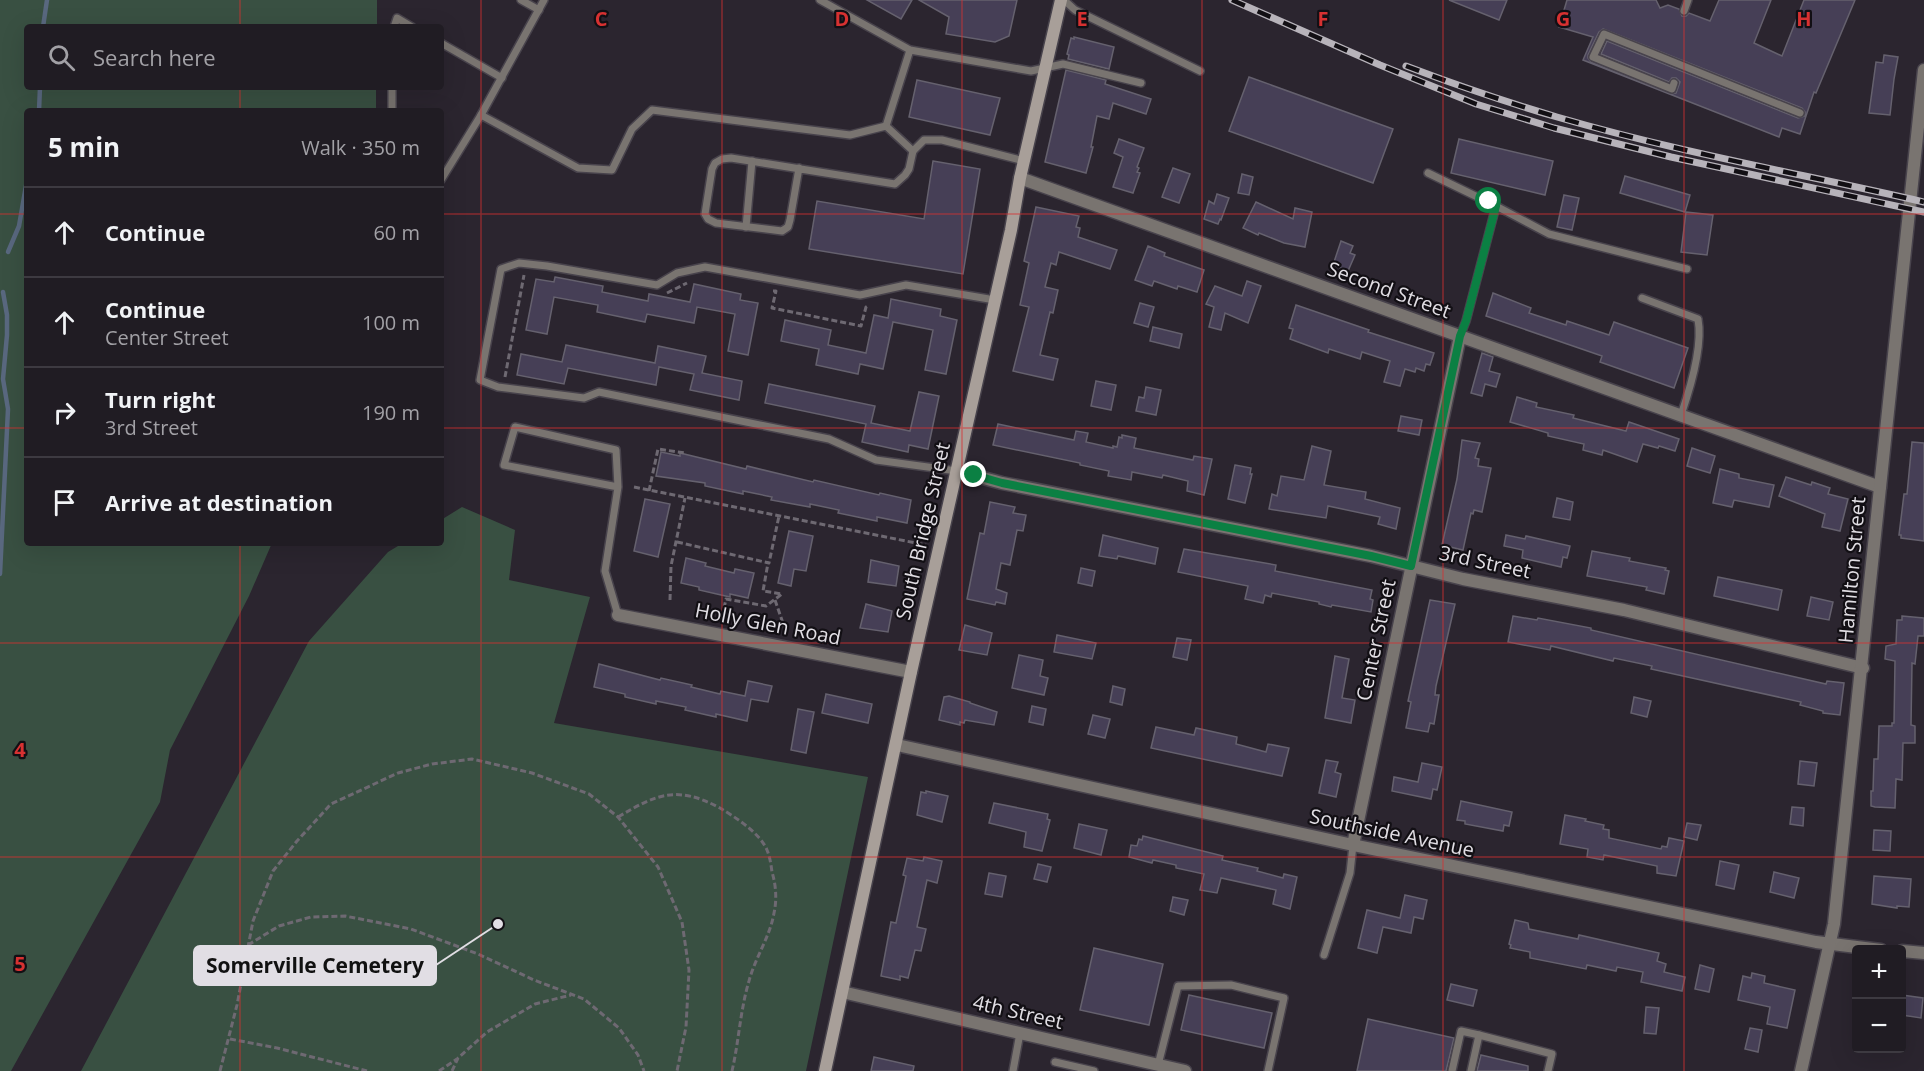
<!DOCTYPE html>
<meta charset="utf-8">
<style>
:root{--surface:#201c23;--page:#28252b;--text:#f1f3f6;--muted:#a2a1a6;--line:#3d3a41}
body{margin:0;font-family:"Open Sans",sans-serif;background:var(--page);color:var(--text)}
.controls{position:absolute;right:18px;bottom:18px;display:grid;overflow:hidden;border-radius:6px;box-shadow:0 6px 24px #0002}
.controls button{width:54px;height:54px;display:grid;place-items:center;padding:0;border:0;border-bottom:2px solid var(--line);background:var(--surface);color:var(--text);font:30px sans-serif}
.stop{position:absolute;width:18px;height:18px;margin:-14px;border:4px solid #0b8043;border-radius:50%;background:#fff}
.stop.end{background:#0b8043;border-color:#fff;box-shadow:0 2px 6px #0008}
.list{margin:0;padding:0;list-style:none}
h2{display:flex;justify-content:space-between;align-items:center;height:78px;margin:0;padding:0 24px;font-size:26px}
h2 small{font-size:20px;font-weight:400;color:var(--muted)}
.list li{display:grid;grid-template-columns:39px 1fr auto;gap:18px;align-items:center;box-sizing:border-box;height:90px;padding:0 24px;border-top:2px solid var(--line)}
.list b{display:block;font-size:22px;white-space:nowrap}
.list p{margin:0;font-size:20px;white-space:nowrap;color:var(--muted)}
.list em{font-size:20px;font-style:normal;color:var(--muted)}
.icon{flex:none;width:33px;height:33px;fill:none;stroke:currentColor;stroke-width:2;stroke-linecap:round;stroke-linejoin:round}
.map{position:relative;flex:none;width:1924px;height:1071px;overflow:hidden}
.search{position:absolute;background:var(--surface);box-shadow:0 6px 24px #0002;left:24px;top:24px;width:420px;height:66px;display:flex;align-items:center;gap:15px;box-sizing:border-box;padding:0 21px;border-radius:6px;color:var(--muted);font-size:22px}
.panel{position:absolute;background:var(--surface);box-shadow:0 6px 24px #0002;left:24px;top:108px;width:420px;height:438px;border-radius:6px}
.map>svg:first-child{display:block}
</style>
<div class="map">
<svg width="1924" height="1071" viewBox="0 0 1924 1071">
<rect width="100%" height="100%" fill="#2b252f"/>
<g fill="#395042">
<path d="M0 0H377V27H27V87H376V111H27V543H272L249 596 170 750 160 802 11 1071H0Z"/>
<path d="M462 507 515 530 509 580 590 597 554 723 868 777 806 1071H81L309 641 388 552 403 543H441V520Z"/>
</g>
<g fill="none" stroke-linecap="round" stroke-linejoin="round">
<g stroke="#59687f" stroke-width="4.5">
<path d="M43 27 47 0"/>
<path d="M39 111 40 87"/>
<path d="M8 252 19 226 27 180"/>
<path d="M0 574 8 409 3 379 7 335V315L3 292"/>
</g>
</g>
<g fill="#463f56" stroke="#65616e" stroke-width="1.5" fill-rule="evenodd">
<path d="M867 0H912L901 19Z"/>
<path d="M919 0H1017L1009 36 995 42 946 34 949 17Z"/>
<path d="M1449 0H1507L1499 20Z"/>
<path d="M1567 0H1656L1660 8 1668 5 1679 9 1682 16H1686L1689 13 1710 21 1719 0H1771L1754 43 1782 56 1804 0H1855L1816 93 1814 92 1800 134 1782 128 1779 137 1583 60 1593 37 1559 27ZM1603 29 1802 108 1805 112V116L1798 118 1607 41 1601 54 1669 82 1672 78H1676L1680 82 1676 93 1670 94 1591 62 1588 58V55L1599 32Z"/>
<path d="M1074 37 1114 47 1109 69 1068 59 1069 55 1067 54 1071 38 1074 39Z"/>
<path d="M1884 55 1898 57 1894 79 1890 115 1869 113 1876 62 1883 63Z"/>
<path d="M1066 70 1106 80 1105 84 1151 99 1146 114 1113 103 1109 119 1097 116 1091 147H1093L1086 173 1045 162Z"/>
<path d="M1249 77 1393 129 1373 183 1229 131Z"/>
<path d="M917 80 1000 98 990 135 909 117Z"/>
<path d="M1119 139 1144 148 1137 167 1139 168 1137 172 1140 173 1133 193 1113 187 1123 157 1114 153Z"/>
<path d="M1459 139 1553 161 1545 195 1451 173Z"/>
<path d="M933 161 980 169 963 274 809 249 817 201 924 219Z"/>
<path d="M1173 168 1190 174 1179 203 1162 197Z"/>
<path d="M1242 174 1253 177 1249 195 1238 193Z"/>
<path d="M1625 176 1690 195 1685 212 1620 193Z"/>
<path d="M1217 194 1229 198 1221 220 1220 219 1218 224 1204 219 1209 201 1214 204Z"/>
<path d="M1564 195 1579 198 1572 230 1557 227Z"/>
<path d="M1256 202 1293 219 1295 208 1312 212 1305 247 1284 243 1259 233 1258 235 1243 228Z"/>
<path d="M1036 207 1079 216 1076 227 1080 228 1078 237 1117 250 1110 269 1059 252 1056 265 1051 263 1045 287 1058 290 1053 313 1050 312 1040 355 1058 359 1053 380 1013 371 1029 307 1020 305 1029 263 1024 261Z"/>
<path d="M1686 212 1713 215 1707 255 1681 252Z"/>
<path d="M1341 241 1353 246 1350 253 1355 255 1348 271 1333 265Z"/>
<path d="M1148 246 1165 253 1164 256 1204 270 1197 292 1178 286 1177 289 1154 281 1152 286 1135 280Z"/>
<path d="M555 277 603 286 602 292 648 301 649 294 690 302 694 284 741 294 740 300 758 303 748 355 728 351 735 314 697 307 694 323 647 314 645 322 597 312 598 305 554 297 547 334 526 330 536 279 554 282Z"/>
<path d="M1247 281 1261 286 1248 323 1225 313 1221 330 1209 327 1214 307 1206 304 1215 286 1242 296Z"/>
<path d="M1493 293 1531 308 1529 313 1566 325 1567 321 1609 335 1614 322 1688 348 1674 388 1600 362 1602 356 1486 316Z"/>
<path d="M891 299 941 309 940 316 957 320 946 374 925 370 933 330 893 322 883 369 860 364 858 374 816 365 819 349 781 341 785 320 831 330 828 345 866 353 874 315 888 318Z"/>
<path d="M1140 303 1154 307 1148 327 1134 323Z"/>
<path d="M1296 305 1369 330 1368 332 1434 353 1430 365 1426 364 1424 371 1416 368 1415 372 1405 369 1400 386 1384 382 1390 361 1362 352 1360 359 1329 349 1328 353 1290 339 1293 329 1289 328Z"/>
<path d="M1153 327 1182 334 1179 348 1150 341Z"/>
<path d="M566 345 655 363 658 346 706 356 702 373 742 381 739 400 690 390 694 374 659 367 656 385 568 368 564 384 517 375 521 354 562 362Z"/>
<path d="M1482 353 1493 357 1489 371 1500 374 1496 387 1485 384 1482 396 1471 393Z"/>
<path d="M1096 381 1116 385 1111 410 1091 406Z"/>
<path d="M769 384 875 406 871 423 910 431 919 392 939 396 928 449 909 445 908 452 862 442 866 424 765 403Z"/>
<path d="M1146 387 1161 390 1156 415 1136 411 1139 397 1144 398Z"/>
<path d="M1517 397 1537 403 1536 407 1574 415 1573 418 1626 431 1629 422 1679 439 1675 451 1659 446 1658 448 1643 444 1637 462 1603 450 1602 455 1583 450 1584 444 1548 436V433L1510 422Z"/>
<path d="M1401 416 1422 420 1419 435 1398 431Z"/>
<path d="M998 424 1074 440 1076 431 1088 433 1086 442 1113 448V446L1117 447 1119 437 1122 438V435L1136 438 1134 448 1193 460 1194 456 1212 459 1204 495 1187 491 1188 481 1163 475 1162 478 1132 472 1131 480 1108 476 1109 471 1080 465V463L993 445Z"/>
<path d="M1462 440 1480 443 1475 458 1479 459 1478 466 1491 468 1482 512 1474 510 1473 514 1471 513 1463 550 1442 545 1457 479Z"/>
<path d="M1912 442 1924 443V541L1901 538V535H1899L1904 494H1907Z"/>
<path d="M1312 446 1331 451 1324 485 1366 492 1365 499 1400 508 1396 529 1378 524 1380 517 1328 506 1326 518 1269 509 1272 494 1277 496 1281 476 1304 480Z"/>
<path d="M1692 448 1715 456 1710 473 1687 466Z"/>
<path d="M661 452 680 456V453L746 469 747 466 813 482 814 480 879 495 880 493 911 500 907 523 877 517V521L838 513 839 510 810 504V507L771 500 772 497 743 491V494L705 486V483L656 476Z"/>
<path d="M1235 465 1251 468 1250 474H1252L1245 503 1228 499Z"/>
<path d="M1720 469 1739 474V478L1774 485 1769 507 1734 500 1732 507 1713 503Z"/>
<path d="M1786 477 1811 485 1812 482 1830 488 1828 494 1848 499 1840 531 1822 527 1825 514 1779 496Z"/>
<path d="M1557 498 1573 502 1570 520 1553 517Z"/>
<path d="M645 499 670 504 658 557 634 551Z"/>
<path d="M990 502 1015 507 1013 513 1026 515 1023 531 1017 530 1010 565 1001 563 996 589 1007 593 1005 604 996 602 995 605 967 599 980 533 984 534Z"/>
<path d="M789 531 813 536 806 571 794 569 791 586 778 583Z"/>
<path d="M1103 535 1158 548 1155 564 1118 556 1117 559 1099 556Z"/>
<path d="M1506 535 1525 539 1526 536 1570 546 1567 558 1563 557 1561 567 1522 558 1523 550 1504 546Z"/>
<path d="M1184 549 1276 565 1275 571 1372 590 1370 599 1373 600 1371 612 1332 605 1331 607 1319 604V602L1272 593 1271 597 1265 595 1263 603 1245 599 1248 586 1178 572Z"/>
<path d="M1592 551 1630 558 1629 561 1666 568 1665 570 1669 571 1664 594 1646 590 1647 587 1587 576Z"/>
<path d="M686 558 706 563 705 566 734 573 735 569 754 573 748 598 730 594V597L699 590V587L681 583Z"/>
<path d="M871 560 899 566 896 586 868 582Z"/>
<path d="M1081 568 1095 571 1092 586 1078 583Z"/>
<path d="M1718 577 1782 590 1778 610 1714 596Z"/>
<path d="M1811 597 1833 602 1829 620 1807 616Z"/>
<path d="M1430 600 1455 604 1436 686 1435 695H1439L1434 724 1430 723 1428 732 1406 728 1411 702 1408 701Z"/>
<path d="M866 604 892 611 888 632 860 628Z"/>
<path d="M1513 616 1537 620 1538 618 1591 628V630L1826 684 1827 681 1844 683 1840 715 1823 713V711L1800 705 1801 702 1651 669 1652 666 1614 658 1613 661 1551 646 1550 650 1508 642Z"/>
<path d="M1902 616 1924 618V636H1918L1915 664 1912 663 1911 725 1915 726V743H1903L1902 780 1896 779 1895 808 1875 807 1871 806V791H1873L1874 759H1878L1879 726H1892V723H1894L1895 661 1885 659 1886 646 1896 644 1897 620H1902Z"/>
<path d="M965 625 992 633 987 655 959 650Z"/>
<path d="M1057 635 1096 643 1092 659 1054 652Z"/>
<path d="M1177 638 1191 640 1187 660 1173 657Z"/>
<path d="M1019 655 1043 660 1040 676 1048 678 1044 695 1012 688Z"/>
<path d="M1335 656 1349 659 1342 698 1355 700 1351 723 1325 718Z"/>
<path d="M599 664 660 680 661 678 692 685 691 687 720 694 721 691 745 696 748 681 772 686 768 702 751 699 747 721 716 714V717L685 710 686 707 656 701V704L625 697V694L594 687Z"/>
<path d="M1113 686 1125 689 1122 705 1110 702Z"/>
<path d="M826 694 872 704 868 723 822 713Z"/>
<path d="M949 696 970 702V703L997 712 994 725 965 720 964 723 960 722V725L939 720 944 697Z"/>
<path d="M1634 697 1651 701 1647 717 1631 713Z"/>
<path d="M1032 706 1046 709 1043 725 1029 722Z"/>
<path d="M798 709 814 712 806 753 791 750Z"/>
<path d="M1093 715 1110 719 1105 738 1088 734Z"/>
<path d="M1156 727 1194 735 1196 728 1237 737 1236 744 1266 752 1268 744 1289 748 1282 776 1151 748Z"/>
<path d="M1326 760 1338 762 1335 772 1341 774 1336 797 1319 793Z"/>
<path d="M1800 761 1817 763 1814 786 1798 784Z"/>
<path d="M1422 763 1442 767 1437 790 1433 789 1431 799 1392 791 1394 777 1418 782Z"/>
<path d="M926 791 948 796 942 822 917 815 921 792 926 793Z"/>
<path d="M1461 801 1512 812 1509 826 1504 825 1503 831 1465 824V821L1457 820Z"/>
<path d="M994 803 1048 814 1047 819 1050 820 1042 851 1024 847 1026 832 989 823Z"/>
<path d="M1792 807 1804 808 1803 826 1790 824Z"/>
<path d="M1565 815 1586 819 1585 821 1604 825 1603 829 1609 830V838L1661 849 1662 846 1667 847 1669 838 1684 841 1676 876 1657 873V866L1604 855 1603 860 1587 857 1588 849 1560 844Z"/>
<path d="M1687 823 1701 825 1697 840 1684 837Z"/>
<path d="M1079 824 1107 830 1101 855 1074 848Z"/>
<path d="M1874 830 1891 831 1890 851 1873 850Z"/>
<path d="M1143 836 1223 856 1222 860 1258 868 1257 871 1283 878 1284 874 1297 877 1290 909 1273 904 1276 890 1221 878 1217 893 1200 890 1204 874 1176 868V865L1153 860 1152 863 1129 857 1131 845 1137 846 1139 839 1142 840Z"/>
<path d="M924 857 942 861 937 883 927 880 917 927 926 929 921 951 915 950 908 978 900 976V980L881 976 891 922 896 923 906 876 903 875 907 858 923 861Z"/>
<path d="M1720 861 1739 865 1734 889 1716 885Z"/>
<path d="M1038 864 1051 867 1047 882 1034 879Z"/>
<path d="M1774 872 1799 878 1794 898 1770 892Z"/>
<path d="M989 873 1006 876 1002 897 985 894Z"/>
<path d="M1874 876 1911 879 1909 907 1897 906V908L1872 904Z"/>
<path d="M1405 895 1427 900 1423 919 1414 917 1411 933 1383 927 1377 953 1358 948 1367 910 1400 918Z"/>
<path d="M1173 897 1188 900 1184 915 1170 911Z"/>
<path d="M1515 920 1528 923 1529 929 1578 939 1579 935 1659 953 1657 961 1666 964 1664 972 1685 977 1682 991 1641 982 1643 972 1617 967 1616 971 1587 965 1586 969 1530 958V952L1510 948 1511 945 1509 944Z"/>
<path d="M1094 948 1163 964 1149 1025 1080 1010Z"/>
<path d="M1700 965 1714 969 1709 992 1695 989Z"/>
<path d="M1752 973 1765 976 1764 983 1795 990 1787 1028 1767 1024 1770 1007 1738 1000 1743 976 1751 978Z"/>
<path d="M1451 984 1477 990 1473 1006 1447 1000Z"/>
<path d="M1189 995 1272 1013 1264 1048 1181 1030Z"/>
<path d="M1902 995 1923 998 1921 1018 1902 1015Z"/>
<path d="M1646 1007 1659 1008 1656 1034 1644 1033Z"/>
<path d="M1368 1019 1454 1038 1446 1071H1357Z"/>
<path d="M1750 1028 1762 1030 1758 1052 1745 1049Z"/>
<path d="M1481 1055 1528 1066V1071H1477Z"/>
<path d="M874 1057 914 1066 913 1071H871Z"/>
</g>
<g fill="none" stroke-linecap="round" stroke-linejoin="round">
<defs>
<g id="lane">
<path d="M521 0 539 10"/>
<path d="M820 0 910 50 1031 71 1063 64 1141 83"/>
<path d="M1064 0 1075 10 1200 71"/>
<path d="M1684 11 1688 0"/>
<path d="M394 27 397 18 412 27"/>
<path d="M441 43 502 78"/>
<path d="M910 50 886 126 913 151"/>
<path d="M1674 83 1672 89 1593 57 1604 34 1800 113"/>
<path d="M392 87V109"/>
<path d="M481 115 544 0"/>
<path d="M799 168 790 220 788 227 782 231 716 223 708 219 705 214 712 169 715 163 722 159 731 158 895 184 905 175 909 169 913 151 924 140H942L1024 161"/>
<path d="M1428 173 1496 206 1466 321 1460 336"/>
<path d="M441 180 481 115 578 168 612 170 632 129 652 110 850 135 886 126"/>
<path d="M1496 206 1549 234 1687 269"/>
<path d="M746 227 752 161"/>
<path d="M1642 298 1698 319C1703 346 1690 389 1681 415"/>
<path d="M957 471 876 460 829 439 599 392 584 398 498 387 480 380 501 269 519 263 547 266 657 285 677 273 705 267 860 295 906 285 995 300"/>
<path d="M618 615 605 571 618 487 504 465 515 427 616 450 618 487"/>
<path d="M1324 955 1350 873 1353 845"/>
<path d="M1055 1062 1094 1071"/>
<path d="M1158 1065 1178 986 1231 985 1284 998 1268 1071"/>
<path d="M1013 1071 1020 1033"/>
<path d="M1452 1071 1461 1031 1479 1035"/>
<path d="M1471 1071 1479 1035 1552 1054 1548 1071"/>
</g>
<g id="street">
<path d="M1020 178 1880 487"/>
<path d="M957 471 1002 483 1371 556 1463 579 1624 610 1863 668"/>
<path d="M618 615 911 672"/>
<path d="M897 745 1353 845 1816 942 1881 950"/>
<path d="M1353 845 1460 336"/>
<path d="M1902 951 1924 953"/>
<path d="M842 992 1185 1071"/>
<path d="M1801 1071 1834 924 1924 70"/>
</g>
<path id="secondary" d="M825 1071 911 672 1011 230 1020 178 1061 0"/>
</defs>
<use href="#lane" stroke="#48434c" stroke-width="10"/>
<use href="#street" stroke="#48434c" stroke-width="15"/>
<use href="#secondary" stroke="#48434c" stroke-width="15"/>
<g stroke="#6e6972" stroke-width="3" stroke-dasharray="6 3" stroke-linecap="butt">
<path d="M773 291H776L772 308 861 326 866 307 869 305"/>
<path d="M667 293 687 283"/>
<path d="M505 377 524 275"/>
<path d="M634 487 926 545"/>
<path d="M649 491 658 449 685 453"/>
<path d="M677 542 769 563 779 516"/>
<path d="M670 600 671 566 685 498"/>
<path d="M775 600 785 629"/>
<path d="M722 617 726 599 766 606 782 594 763 591 768 563"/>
<path d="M618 817C657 794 677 785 720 808 735 817 760 833 767 850 770 857 771 865 772 872 776 885 777 900 774 913 770 937 755 958 749 981 740 1011 739 1041 732 1071"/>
<path d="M248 945 279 926 311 917 345 916 411 929 478 954 534 980 584 999 619 1028 638 1055 644 1071"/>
<path d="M230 1039 277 1048 367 1071"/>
<path d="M220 1071 237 1005 253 921 273 871 297 841 331 804 398 773 432 764 472 759 532 773 589 794 618 817 658 867 682 922 689 970 686 1027 677 1071"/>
<path d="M439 1071 457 1059"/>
<path d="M452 1071 458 1058 487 1032 535 1004 571 995"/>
</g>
<use href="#lane" stroke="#797470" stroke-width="7"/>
<use href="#street" stroke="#797470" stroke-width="12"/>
<use href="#secondary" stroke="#a89f99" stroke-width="12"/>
<defs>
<g id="rail">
<path d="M1232 0 1380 65 1476 104 1554 128 1671 157 1924 212"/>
<path d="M1406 66C1456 85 1506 102 1557 117 1677 152 1802 174 1924 202"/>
</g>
</defs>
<use href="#rail" stroke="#b7b3ba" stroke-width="7"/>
<use href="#rail" stroke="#120f14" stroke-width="4.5" stroke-dasharray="14" stroke-linecap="butt"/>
</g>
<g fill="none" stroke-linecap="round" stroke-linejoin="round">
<path stroke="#0b8043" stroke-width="8" d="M974 475 1002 483 1371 556 1411 566 1460 336 1466 321 1496 206 1489 201"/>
</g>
<path fill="none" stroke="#d73131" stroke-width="1.5" stroke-opacity="0.55" d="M240 0V27M481 0V1071M722 0V1071M962 0V1071M1202 0V1071M1443 0V1071M1684 0V1071M240 87V111M0 214H27M441 214H1924M0 428H27M441 428H1924M240 543V1071M0 643H1924M0 857H1924"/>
<g text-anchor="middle" stroke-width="4.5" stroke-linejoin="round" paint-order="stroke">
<g font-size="20" fill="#e1dee4" stroke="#120f14">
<text transform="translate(1389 290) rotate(20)" y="7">Second Street</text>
<text transform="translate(923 531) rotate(-77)" y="7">South Bridge Street</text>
<text transform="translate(1485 562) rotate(12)" y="7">3rd Street</text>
<text transform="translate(1852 570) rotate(-85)" y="7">Hamilton Street</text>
<text transform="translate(768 624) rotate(11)" y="7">Holly Glen Road</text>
<text transform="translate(1376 640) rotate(-78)" y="7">Center Street</text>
<text transform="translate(1392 833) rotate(12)" y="7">Southside Avenue</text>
<text transform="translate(1018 1012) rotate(13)" y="7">4th Street</text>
</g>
</g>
<g font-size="20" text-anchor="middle" font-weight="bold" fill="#d73131" stroke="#120f14" stroke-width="4.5" stroke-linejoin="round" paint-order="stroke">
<text x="601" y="26">C</text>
<text x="842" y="26">D</text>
<text x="1082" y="26">E</text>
<text x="1323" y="26">F</text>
<text x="1563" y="26">G</text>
<text x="1804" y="26">H</text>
<text x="20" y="757">4</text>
<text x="20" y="971">5</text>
</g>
<path fill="none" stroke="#e1dee4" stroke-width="2" d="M498 924L436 965"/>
<circle fill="#e1dee4" stroke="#120f14" stroke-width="2" cx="498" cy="924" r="6"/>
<rect fill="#e1dee4" stroke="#e1dee4" stroke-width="2" x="194" y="946" width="242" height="39" rx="6"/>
<g font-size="21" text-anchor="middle" font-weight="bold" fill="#111">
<text x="315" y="973">Somerville Cemetery</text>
</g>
</svg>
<div class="controls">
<button>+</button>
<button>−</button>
</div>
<div class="stop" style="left:1489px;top:201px"></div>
<div class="stop end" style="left:974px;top:475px"></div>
<div class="search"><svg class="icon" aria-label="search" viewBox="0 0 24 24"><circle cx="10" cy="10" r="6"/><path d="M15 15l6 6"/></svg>Search here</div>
<section class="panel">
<h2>5 min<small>Walk · 350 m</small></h2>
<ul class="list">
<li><svg class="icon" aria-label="ahead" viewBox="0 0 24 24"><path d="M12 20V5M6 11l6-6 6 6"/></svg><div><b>Continue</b></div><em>60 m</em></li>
<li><svg class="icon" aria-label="ahead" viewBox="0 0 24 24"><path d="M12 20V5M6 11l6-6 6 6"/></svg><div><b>Continue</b><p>Center Street</p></div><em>100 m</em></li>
<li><svg class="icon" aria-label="right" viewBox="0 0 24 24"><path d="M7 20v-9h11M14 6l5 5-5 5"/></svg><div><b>Turn right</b><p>3rd Street</p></div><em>190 m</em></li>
<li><svg class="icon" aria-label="arrive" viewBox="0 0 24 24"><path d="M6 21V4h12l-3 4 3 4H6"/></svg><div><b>Arrive at destination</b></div></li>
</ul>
</section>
</div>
